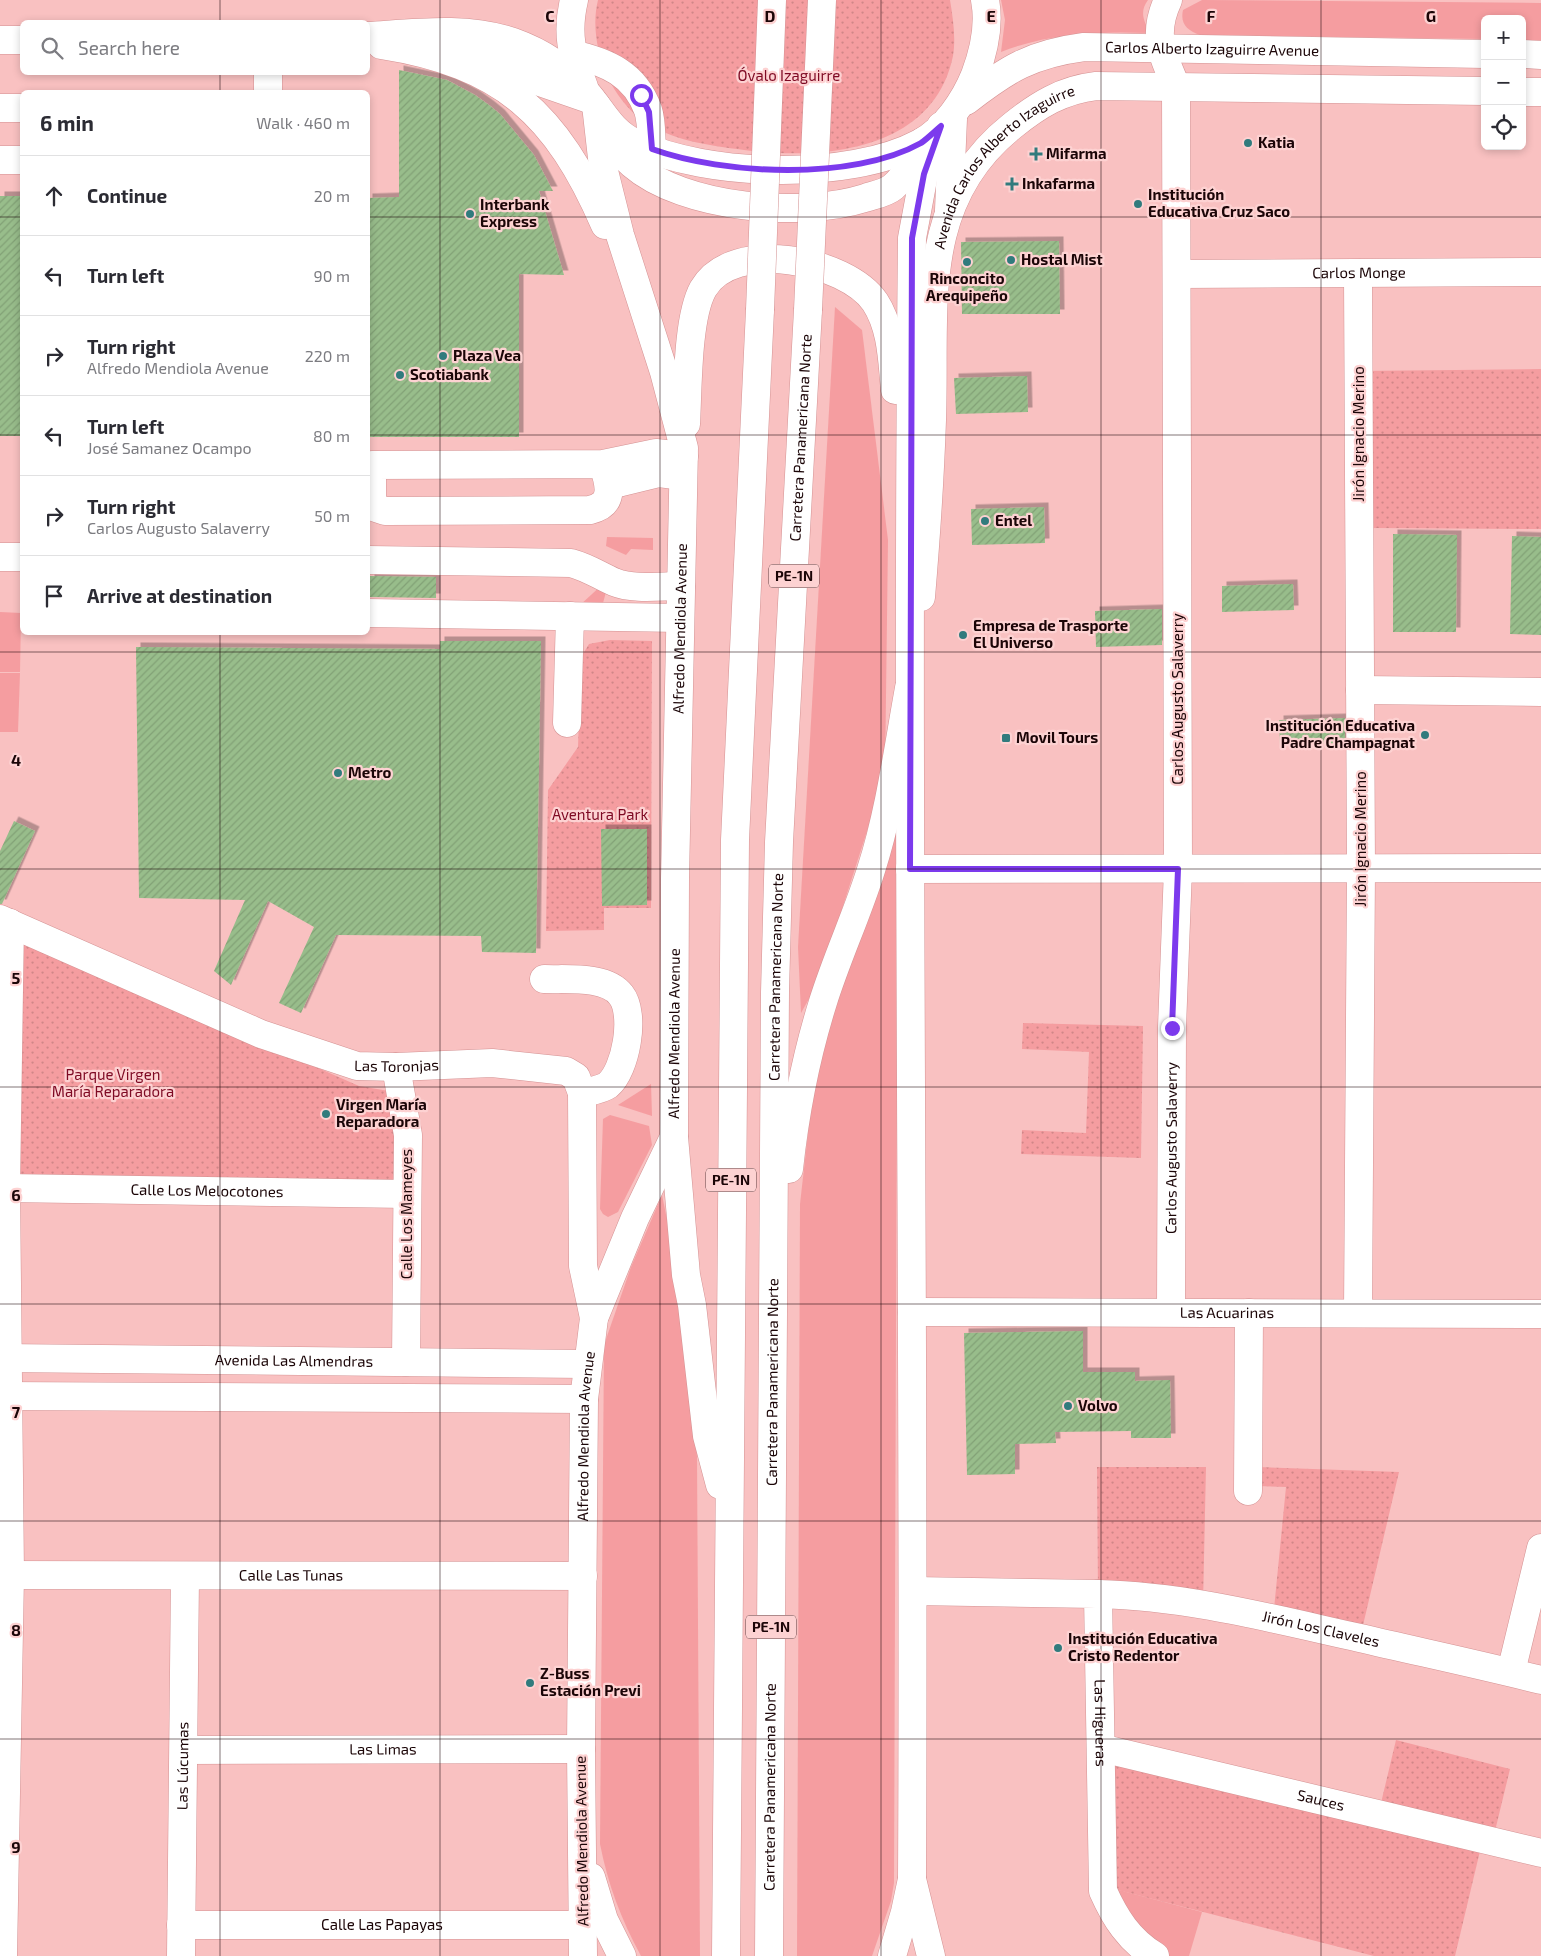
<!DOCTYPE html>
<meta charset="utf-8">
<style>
:root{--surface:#fff;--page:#f7f7f7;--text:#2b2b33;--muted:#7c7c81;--line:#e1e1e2}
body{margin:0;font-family:"Exo 2",sans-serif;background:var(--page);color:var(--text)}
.controls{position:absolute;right:15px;top:15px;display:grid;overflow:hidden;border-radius:8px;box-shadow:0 2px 8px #0003}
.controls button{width:45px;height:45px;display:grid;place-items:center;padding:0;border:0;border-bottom:1px solid var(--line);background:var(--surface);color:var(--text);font:25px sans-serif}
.stop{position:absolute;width:15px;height:15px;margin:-11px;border:4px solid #7c3aed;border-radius:50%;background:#fff}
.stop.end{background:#7c3aed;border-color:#fff;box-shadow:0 1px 5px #0008}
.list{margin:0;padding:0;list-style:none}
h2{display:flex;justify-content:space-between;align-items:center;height:65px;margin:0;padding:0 20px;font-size:21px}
h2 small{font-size:16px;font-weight:400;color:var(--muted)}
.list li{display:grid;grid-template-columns:32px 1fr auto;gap:15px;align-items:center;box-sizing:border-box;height:80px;padding:0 20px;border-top:1px solid var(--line)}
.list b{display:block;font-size:19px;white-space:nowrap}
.list p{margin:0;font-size:16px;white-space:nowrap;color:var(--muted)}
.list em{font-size:16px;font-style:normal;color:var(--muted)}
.icon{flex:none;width:28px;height:28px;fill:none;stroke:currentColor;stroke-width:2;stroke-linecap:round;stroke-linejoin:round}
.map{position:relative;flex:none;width:1541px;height:1956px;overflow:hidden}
.search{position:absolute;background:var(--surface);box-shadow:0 2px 8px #0003;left:20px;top:20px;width:350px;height:55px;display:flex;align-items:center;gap:12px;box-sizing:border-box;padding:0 18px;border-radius:8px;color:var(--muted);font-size:19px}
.panel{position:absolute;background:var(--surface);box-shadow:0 2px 8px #0003;left:20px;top:90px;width:350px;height:545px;border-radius:8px}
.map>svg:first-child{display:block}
</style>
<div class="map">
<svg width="1541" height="1956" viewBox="0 0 1541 1956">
<defs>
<pattern id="park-dots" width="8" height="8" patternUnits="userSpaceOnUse" patternTransform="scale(1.25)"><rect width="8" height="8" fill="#f59da0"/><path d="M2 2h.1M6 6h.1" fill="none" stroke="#d18688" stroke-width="1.8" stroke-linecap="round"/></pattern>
<pattern id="building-hatch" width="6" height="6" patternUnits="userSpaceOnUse" patternTransform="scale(1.25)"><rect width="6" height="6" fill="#98bd8b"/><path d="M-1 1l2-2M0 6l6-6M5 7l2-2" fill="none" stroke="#82a176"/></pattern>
<filter id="shadow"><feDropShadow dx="4.5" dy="-4.5" stdDeviation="0" flood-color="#0004"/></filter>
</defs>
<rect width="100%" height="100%" fill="#f9c1c1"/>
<g fill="#f59da0">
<path d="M1001 0H1148C1139 12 1144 21 1150 33 1099 31 1049 33 1001 52L1005 20Z"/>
<path d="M1202 0 1541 3V40H1522V19H1485V39L1200 35C1187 30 1180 24 1183 10Z"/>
<path d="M835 307 862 330 888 540 885 775 819 981 801 1013 798 947Z"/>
<path d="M607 537 653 538V550L631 549 626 555 606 546Z"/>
<path d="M603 584 606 592 603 603 597 605H580Z"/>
<path d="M0 612 21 613 20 672H0Z"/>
<path d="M0 673H20L18 732H0Z"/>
<path d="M898 779 894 1883 891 1901 872 1956H797L800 1204 815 1071Z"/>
<path d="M651 1084 652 1116 618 1105Z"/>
<path d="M610 1115 649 1126 652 1145 618 1212 608 1217 603 1214 600 1209 603 1119Z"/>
<path d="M662 1195 688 1322 697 1457 700 1956H641C621 1919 608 1885 600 1844L604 1345 631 1267Z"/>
<path d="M1111 1888 1202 1912 1189 1956H1162Z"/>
</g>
<g fill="url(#park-dots)">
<path d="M598 0H950C953 18 956 38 953 56 933 152 822 160 744 150 708 145 671 141 641 119 607 94 588 40 598 0Z"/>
<path d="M1541 369V529L1373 528 1359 371Z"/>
<path d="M610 640 652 641 651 908H604V930L546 931 548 790 578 747 581 657 589 644Z"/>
<path d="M16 935 359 1086 395 1092 396 1186 15 1180Z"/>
<path d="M1023 1023 1143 1026 1141 1158 1021 1154 1022 1130 1086 1133 1089 1052 1022 1049Z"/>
<path d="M1097 1467H1206L1203 1605 1098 1594Z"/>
<path d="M1258 1467 1399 1472 1360 1638 1273 1619 1286 1487 1257 1486Z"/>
<path d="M1396 1740 1510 1769 1495 1831 1381 1803Z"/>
<path d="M1117 1758 1480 1851 1455 1956H1374L1114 1889 1106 1772Z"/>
</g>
<g fill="url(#building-hatch)" filter="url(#shadow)">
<path d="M399 70 447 80 475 95 489 105 500 114 534 155 553 191H539L564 275 519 274V437H368V198L399 197Z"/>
<rect x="0" y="196" width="22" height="240"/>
<path d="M1059 241 1060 314H962L961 242Z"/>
<path d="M1027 376 1028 412 956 414 954 378Z"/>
<path d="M1044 507 1045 543 972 545 971 509Z"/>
<path d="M1393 534 1457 535 1456 632H1393Z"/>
<path d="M1512 536 1541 537V635L1510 634Z"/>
<path d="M370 576 436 577V598L370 597Z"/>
<path d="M1293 584 1294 610 1222 612V586Z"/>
<path d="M1162 609V645L1096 647 1095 611Z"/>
<path d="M440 641H541L536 953 482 952 481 936 336 935 301 1013 279 1003 314 927 268 901 231 985 214 971 245 900 139 898 136 647 440 649Z"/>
<path d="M1345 718V743L1280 745 1279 720Z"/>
<path d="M14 821 35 831 2 904H0V851Z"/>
<path d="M601 829H647V905L602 906Z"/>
<path d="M1083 1331V1372H1135V1381L1170 1380 1171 1438H1131V1431L1055 1432 1056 1443 1015 1444V1474L967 1475 964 1333Z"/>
</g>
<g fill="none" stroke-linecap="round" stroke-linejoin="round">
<defs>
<g id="minor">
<path d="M422 37 453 44 497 60 540 82 592 100"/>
<path d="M572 54C607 62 635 74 648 110 652 122 651 137 652 149"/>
<path d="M268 92V72"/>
<path d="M1522 92H1541"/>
<path d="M0 108H22"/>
<path d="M607 122C613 137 620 154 632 164 684 209 802 218 865 198 874 195 886 193 893 187 907 175 914 158 922 142"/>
<path d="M0 160H22"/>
<path id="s1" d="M1178 274 1541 272"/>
<path d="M603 464C609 483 616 504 590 510L385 511 376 508 372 499V465L603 464 656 453 684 456"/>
<path d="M610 485 659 473 683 476"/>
<path d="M0 557H22"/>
<path d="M368 560 571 563C589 568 598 575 614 582 634 590 660 586 681 586"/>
<path id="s2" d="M921 597C926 538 930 479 932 420 936 311 916 202 1012 126 1038 105 1062 90 1096 86L1485 91"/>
<path d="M368 613 680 618"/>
<path d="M1360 690 1541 692"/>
<path d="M567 723 570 616"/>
<path d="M910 869 1541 868"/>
<path id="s3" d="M0 919 261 1034 357 1066 396 1067 492 1063 566 1071 576 1077 582 1093 583 1266 594 1318"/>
<path d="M544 979C566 980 606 975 621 995 636 1014 626 1070 608 1085 601 1090 590 1091 582 1093"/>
<path d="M396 1067 408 1135 406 1362"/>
<path id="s4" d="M6 1188 407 1194"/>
<path id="s5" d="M912 1312 1541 1314"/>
<path id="s6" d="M1171 1312 1172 1027 1178 869 1176 86"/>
<path d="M1358 1313 1361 869 1358 275"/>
<path id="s7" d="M0 1358 586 1364"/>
<path d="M0 1396 584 1399"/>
<path d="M1248 1491 1249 1313"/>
<path id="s8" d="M0 1575 583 1576"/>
<path id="s9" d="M913 1591 1098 1594 1103 1891C1115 1918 1129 1940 1155 1956"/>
<path id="s10" d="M1098 1594C1187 1596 1274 1619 1360 1638 1420 1652 1481 1665 1541 1680"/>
<path d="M1511 1672 1541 1548"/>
<path id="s11" d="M1101 1748 1541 1853"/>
<path id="s12" d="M184 1750 581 1749"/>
<path d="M912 1879 931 1956"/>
<path id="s13" d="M181 1925H582"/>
<path d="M3 1956 10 1575 6 1188 10 923"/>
<path id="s14" d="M181 1956 185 1576"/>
</g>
<g id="major">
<path d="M574 0C566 34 572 55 584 87"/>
<path d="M1168 0C1152 34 1162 54 1176 86"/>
<path d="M368 36C415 33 467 26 513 42 541 52 566 68 585 91 603 111 609 130 635 143 707 177 849 181 920 143 945 130 965 100 975 75 984 51 990 26 985 0"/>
<path d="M0 40H22"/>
<path d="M381 45C503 64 557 114 605 225"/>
<path d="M1522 54 1541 55"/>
<path id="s15" d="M966 101C1007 69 1031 54 1084 47L1485 54"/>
<path d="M949 210 953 119"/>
<path d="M686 424C688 389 687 318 703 289 733 237 846 260 875 302 892 328 892 361 895 390"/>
<path d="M591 1877 604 1920 622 1956"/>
<path id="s16" d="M583 1956 581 1749 584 1399 594 1318 635 1218 674 1137 675 879 684 448 664 372 620 235 603 167 596 105"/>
<path d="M892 1956 905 1912 912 1879C915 1332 906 785 912 238L924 174 941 126"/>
</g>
<g id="highway">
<path d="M674 1137 686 1275 692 1305 707 1436 720 1485"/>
<path d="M789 1169C795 1113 806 1056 823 1002 837 957 857 915 871 870 890 811 898 748 909 688"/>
<path d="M726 1956 735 840 760 310"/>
<path id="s17" d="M769 1956 775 992 779 842 808 310"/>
</g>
</defs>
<use href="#minor" stroke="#d49293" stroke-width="29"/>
<use href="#major" stroke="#d49293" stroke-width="29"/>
<use href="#highway" stroke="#d49293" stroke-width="29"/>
<use href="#minor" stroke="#fff" stroke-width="28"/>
<use href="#major" stroke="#fff" stroke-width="28"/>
<use href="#highway" stroke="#fff" stroke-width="28"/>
<defs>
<g id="highway-bridge">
<path d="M760 310 772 0"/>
<path d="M808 310 822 0"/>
</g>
</defs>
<use href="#highway-bridge" stroke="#d49293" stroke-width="29" stroke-linecap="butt"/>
<use href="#highway-bridge" stroke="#fff" stroke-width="28"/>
</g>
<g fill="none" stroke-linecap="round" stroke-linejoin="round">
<path stroke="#7c3aed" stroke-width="6" d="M641 95 649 112 652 149C724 175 853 181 921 143 928 138 935 131 941 126L924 174 912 238 910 869H1178L1172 1028"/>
</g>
<path fill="none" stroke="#1b0507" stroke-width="1" stroke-opacity="0.55" d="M220 0V22M440 0V1956M660 0V1956M881 0V1956M1101 0V1956M1321 0V1956M220 72V92M0 217H22M368 217H1541M0 435H22M368 435H1541M220 632V1956M0 652H1541M0 869H1541M0 1087H1541M0 1304H1541M0 1521H1541M0 1739H1541"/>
<g fill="#317b7d" stroke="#fdd2d2" stroke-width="2">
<circle cx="1248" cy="143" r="5"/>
<path d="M1033.5 146.5h5v5h5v5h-5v5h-5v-5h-5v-5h5z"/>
<path d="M1009.5 176.5h5v5h5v5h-5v5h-5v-5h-5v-5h5z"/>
<circle cx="1138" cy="204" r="5"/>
<circle cx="470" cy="214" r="5"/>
<circle cx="1011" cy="260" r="5"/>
<circle cx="967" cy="262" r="5"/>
<circle cx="443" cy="356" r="5"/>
<circle cx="400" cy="375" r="5"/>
<circle cx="985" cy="521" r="5"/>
<circle cx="963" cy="635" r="5"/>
<circle cx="1425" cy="735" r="5"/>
<rect x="1001" y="733" width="10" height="10" rx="2.5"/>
<circle cx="338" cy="773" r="5"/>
<circle cx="326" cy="1114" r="5"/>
<circle cx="1068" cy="1406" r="5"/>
<circle cx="1058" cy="1648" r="5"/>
<circle cx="530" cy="1683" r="5"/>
</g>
<g text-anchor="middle" stroke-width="4.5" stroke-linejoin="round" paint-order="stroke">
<g fill="#fdd2d2" stroke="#5f4244" stroke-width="1">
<rect x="769" y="564.5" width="50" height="23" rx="4"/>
<rect x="706" y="1168.5" width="50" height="23" rx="4"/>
<rect x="746" y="1615.5" width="50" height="23" rx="4"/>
</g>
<g font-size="14" font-weight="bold" fill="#1b0507">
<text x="794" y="581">PE-1N</text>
<text x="731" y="1185">PE-1N</text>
<text x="771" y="1632">PE-1N</text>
</g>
<g font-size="15" fill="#1b0507" stroke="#fdd2d2">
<text dy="5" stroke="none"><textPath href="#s15" startOffset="260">Carlos Alberto Izaguirre Avenue</textPath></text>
<text dy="5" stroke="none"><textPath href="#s2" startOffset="458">Avenida Carlos Alberto Izaguirre</textPath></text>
<text dy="5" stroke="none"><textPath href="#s1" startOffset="181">Carlos Monge</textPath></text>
<text transform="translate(1359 434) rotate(-90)" y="5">Jirón Ignacio Merino</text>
<text dy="5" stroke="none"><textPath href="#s17" startOffset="1519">Carretera Panamericana Norte</textPath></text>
<text dy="5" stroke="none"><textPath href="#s16" startOffset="1345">Alfredo Mendiola Avenue</textPath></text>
<text transform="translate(1178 699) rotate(-90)" y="5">Carlos Augusto Salaverry</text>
<text transform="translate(1361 839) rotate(-90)" y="5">Jirón Ignacio Merino</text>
<text dy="5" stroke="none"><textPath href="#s17" startOffset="979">Carretera Panamericana Norte</textPath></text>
<text dy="5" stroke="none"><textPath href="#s16" startOffset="940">Alfredo Mendiola Avenue</textPath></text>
<text dy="5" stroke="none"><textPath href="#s3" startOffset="426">Las Toronjas</textPath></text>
<text dy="5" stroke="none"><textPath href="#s6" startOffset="164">Carlos Augusto Salaverry</textPath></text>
<text dy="5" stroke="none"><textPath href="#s4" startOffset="201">Calle Los Melocotones</textPath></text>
<text transform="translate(407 1214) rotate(-90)" y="5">Calle Los Mameyes</text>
<text dy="5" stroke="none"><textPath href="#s5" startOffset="315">Las Acuarinas</textPath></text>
<text dy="5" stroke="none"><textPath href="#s7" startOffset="294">Avenida Las Almendras</textPath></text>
<text dy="5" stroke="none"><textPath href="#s17" startOffset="574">Carretera Panamericana Norte</textPath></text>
<text dy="5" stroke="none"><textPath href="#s16" startOffset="520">Alfredo Mendiola Avenue</textPath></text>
<text dy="5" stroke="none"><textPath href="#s8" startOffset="291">Calle Las Tunas</textPath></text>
<text dy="5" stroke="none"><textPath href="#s10" startOffset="226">Jirón Los Claveles</textPath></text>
<text dy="5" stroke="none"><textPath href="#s9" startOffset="314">Las Higueras</textPath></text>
<text dy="5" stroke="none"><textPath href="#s12" startOffset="199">Las Limas</textPath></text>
<text dy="5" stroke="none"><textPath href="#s14" startOffset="190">Las Lúcumas</textPath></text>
<text dy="5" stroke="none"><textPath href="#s17" startOffset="169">Carretera Panamericana Norte</textPath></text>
<text dy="5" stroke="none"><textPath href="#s11" startOffset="226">Sauces</textPath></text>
<text transform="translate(582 1841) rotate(-91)" y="5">Alfredo Mendiola Avenue</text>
<text dy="5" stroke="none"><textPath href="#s13" startOffset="201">Calle Las Papayas</textPath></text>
</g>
<g font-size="15" fill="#7e0923" stroke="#fdd2d2">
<text x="789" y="81">Óvalo Izaguirre</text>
<text x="600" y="820">Aventura Park</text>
<text x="113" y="1080">Parque Virgen<tspan x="113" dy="17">María Reparadora</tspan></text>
</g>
<g font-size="15" font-weight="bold" fill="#1b0507" stroke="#fdd2d2" text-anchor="start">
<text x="1258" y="148">Katia</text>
<text x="1046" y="159">Mifarma</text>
<text x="1022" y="189">Inkafarma</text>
<text x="1148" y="200">Institución<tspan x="1148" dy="17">Educativa Cruz Saco</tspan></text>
<text x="480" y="210">Interbank<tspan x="480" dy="17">Express</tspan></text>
<text x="1021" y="265">Hostal Mist</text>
<text x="967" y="284" text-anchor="middle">Rinconcito<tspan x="967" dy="17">Arequipeño</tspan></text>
<text x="453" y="361">Plaza Vea</text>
<text x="410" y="380">Scotiabank</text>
<text x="995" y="526">Entel</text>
<text x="973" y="631">Empresa de Trasporte<tspan x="973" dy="17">El Universo</tspan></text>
<text x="1415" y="731" text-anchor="end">Institución Educativa<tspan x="1415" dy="17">Padre Champagnat</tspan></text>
<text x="1016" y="743">Movil Tours</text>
<text x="348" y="778">Metro</text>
<text x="336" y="1110">Virgen María<tspan x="336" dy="17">Reparadora</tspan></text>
<text x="1078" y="1411">Volvo</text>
<text x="1068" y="1644">Institución Educativa<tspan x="1068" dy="17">Cristo Redentor</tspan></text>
<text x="540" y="1679">Z-Buss<tspan x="540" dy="17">Estación Previ</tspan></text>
</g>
</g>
<g font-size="16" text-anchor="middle" font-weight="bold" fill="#1b0507" stroke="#fdd2d2" stroke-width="4.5" stroke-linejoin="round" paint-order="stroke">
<text x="550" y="22">C</text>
<text x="770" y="22">D</text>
<text x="991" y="22">E</text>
<text x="1211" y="22">F</text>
<text x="1431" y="22">G</text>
<text x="16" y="766">4</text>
<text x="16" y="984">5</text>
<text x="16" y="1201">6</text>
<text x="16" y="1418">7</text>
<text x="16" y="1636">8</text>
<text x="16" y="1853">9</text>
</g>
</svg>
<div class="controls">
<button>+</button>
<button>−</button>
<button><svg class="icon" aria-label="locate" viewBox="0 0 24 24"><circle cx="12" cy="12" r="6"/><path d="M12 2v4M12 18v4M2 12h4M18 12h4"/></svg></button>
</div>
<div class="stop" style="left:641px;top:95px"></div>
<div class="stop end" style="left:1172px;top:1028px"></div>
<div class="search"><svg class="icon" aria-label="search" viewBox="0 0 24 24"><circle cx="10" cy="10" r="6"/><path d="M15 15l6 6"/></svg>Search here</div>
<section class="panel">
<h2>6 min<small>Walk · 460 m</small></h2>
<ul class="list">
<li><svg class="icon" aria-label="ahead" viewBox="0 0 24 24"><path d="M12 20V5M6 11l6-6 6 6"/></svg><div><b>Continue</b></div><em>20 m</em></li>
<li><svg class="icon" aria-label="left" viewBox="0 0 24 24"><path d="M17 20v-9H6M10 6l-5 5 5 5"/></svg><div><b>Turn left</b></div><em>90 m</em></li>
<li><svg class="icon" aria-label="right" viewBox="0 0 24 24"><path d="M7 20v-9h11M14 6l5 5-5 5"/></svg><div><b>Turn right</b><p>Alfredo Mendiola Avenue</p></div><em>220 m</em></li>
<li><svg class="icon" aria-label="left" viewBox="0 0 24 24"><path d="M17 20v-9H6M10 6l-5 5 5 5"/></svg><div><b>Turn left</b><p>José Samanez Ocampo</p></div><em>80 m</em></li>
<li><svg class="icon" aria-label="right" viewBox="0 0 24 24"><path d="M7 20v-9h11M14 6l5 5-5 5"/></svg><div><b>Turn right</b><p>Carlos Augusto Salaverry</p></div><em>50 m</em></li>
<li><svg class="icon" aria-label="arrive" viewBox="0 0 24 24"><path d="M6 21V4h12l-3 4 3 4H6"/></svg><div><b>Arrive at destination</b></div></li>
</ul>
</section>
</div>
